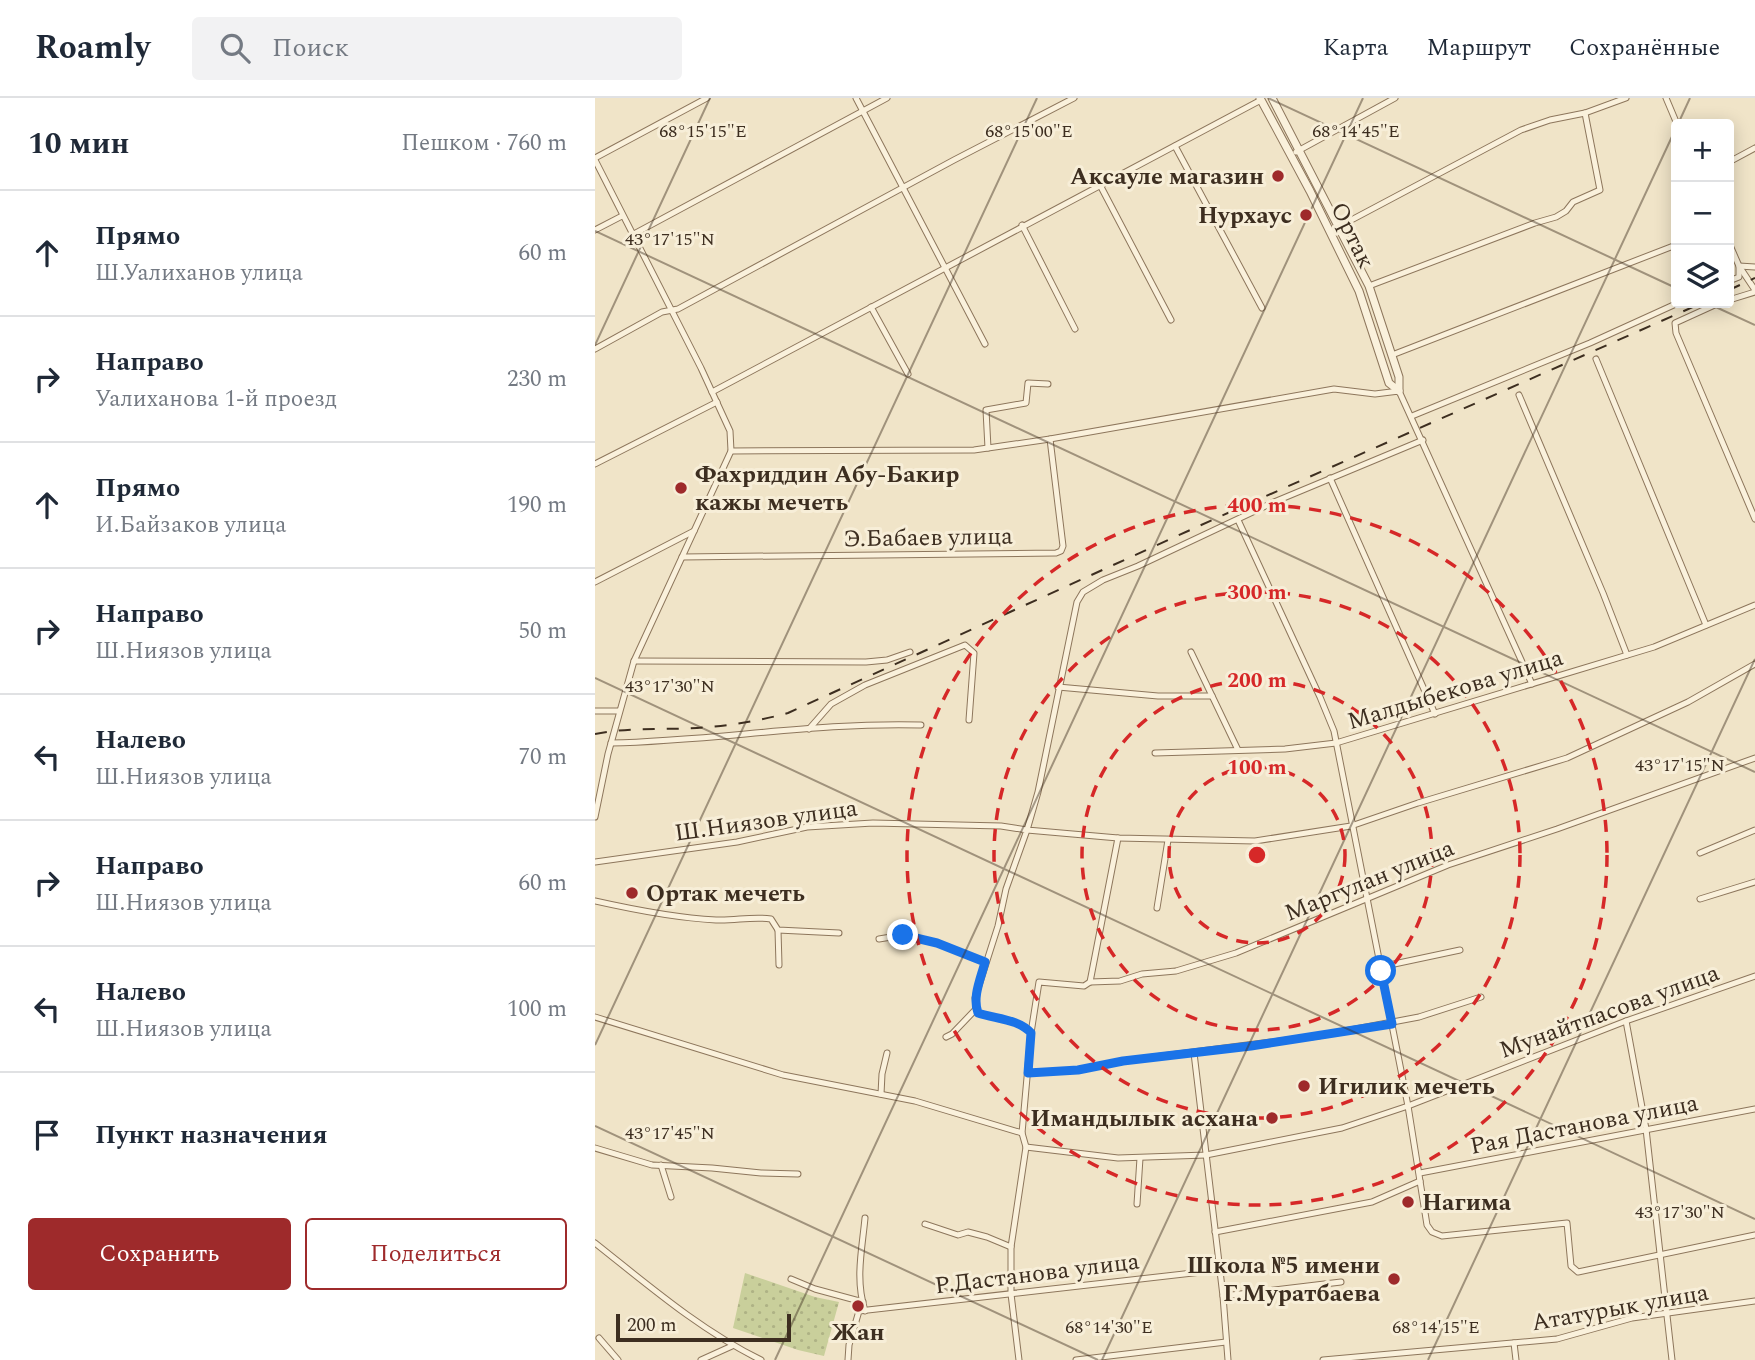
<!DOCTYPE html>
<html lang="ru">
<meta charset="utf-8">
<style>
:root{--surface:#fff;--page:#f2f2f3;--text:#1f2937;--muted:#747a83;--line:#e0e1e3;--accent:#9e2a2b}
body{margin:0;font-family:Spectral,serif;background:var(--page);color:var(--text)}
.controls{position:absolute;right:21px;top:21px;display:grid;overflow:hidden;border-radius:7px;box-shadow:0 4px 18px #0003}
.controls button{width:63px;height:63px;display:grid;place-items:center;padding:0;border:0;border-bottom:2px solid var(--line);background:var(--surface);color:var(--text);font:35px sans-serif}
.scale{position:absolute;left:21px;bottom:18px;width:175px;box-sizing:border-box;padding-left:7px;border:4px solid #3d2e20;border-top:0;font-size:19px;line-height:24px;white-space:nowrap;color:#3d2e20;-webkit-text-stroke:5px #f7eed8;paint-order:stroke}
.stop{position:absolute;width:21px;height:21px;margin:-16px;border:5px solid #1a73e8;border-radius:50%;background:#fff}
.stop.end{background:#1a73e8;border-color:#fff;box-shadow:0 2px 7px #0008}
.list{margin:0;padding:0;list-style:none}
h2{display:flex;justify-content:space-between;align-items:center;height:91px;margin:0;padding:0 28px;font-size:30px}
h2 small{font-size:23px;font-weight:400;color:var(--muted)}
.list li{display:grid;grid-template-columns:46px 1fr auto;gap:21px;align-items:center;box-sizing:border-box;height:126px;padding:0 28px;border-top:2px solid var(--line)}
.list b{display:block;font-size:26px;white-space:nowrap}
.list p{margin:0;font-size:23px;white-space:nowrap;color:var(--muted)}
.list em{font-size:23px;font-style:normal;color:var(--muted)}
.actions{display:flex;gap:14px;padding:21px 28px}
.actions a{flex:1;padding:16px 0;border:2px solid var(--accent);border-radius:7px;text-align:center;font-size:24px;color:var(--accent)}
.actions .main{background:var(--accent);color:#fff}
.icon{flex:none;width:38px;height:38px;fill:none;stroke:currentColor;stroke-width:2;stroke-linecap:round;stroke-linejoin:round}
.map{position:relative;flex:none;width:1160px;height:1262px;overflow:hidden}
header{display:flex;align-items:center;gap:42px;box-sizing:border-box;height:98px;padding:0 35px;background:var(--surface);border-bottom:2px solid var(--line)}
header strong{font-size:33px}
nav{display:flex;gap:38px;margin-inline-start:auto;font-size:24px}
.search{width:490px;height:63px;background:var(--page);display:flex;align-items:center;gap:18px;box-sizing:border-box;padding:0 24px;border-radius:7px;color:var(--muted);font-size:26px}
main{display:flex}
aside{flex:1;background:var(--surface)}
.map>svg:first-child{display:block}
</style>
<header>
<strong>Roamly</strong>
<div class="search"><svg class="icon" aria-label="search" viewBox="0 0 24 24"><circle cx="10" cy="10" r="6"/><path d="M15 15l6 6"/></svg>Поиск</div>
<nav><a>Карта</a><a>Маршрут</a><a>Сохранённые</a></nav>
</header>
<main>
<aside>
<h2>10 мин<small>Пешком · 760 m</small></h2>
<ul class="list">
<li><svg class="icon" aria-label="ahead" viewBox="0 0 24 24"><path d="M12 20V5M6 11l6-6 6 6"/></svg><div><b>Прямо</b><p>Ш.Уалиханов улица</p></div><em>60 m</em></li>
<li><svg class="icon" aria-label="right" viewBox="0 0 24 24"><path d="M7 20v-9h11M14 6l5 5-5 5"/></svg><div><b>Направо</b><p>Уалиханова 1-й проезд</p></div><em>230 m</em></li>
<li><svg class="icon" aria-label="ahead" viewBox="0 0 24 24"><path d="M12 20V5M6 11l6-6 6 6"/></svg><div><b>Прямо</b><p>И.Байзаков улица</p></div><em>190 m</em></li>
<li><svg class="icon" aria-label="right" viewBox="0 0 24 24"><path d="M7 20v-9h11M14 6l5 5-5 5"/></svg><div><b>Направо</b><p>Ш.Ниязов улица</p></div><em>50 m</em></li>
<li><svg class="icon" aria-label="left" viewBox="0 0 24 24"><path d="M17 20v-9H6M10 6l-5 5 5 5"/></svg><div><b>Налево</b><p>Ш.Ниязов улица</p></div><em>70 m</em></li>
<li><svg class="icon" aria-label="right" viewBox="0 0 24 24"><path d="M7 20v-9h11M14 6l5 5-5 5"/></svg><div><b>Направо</b><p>Ш.Ниязов улица</p></div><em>60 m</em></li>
<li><svg class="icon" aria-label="left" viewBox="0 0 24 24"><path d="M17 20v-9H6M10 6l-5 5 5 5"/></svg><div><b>Налево</b><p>Ш.Ниязов улица</p></div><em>100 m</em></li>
<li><svg class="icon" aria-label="arrive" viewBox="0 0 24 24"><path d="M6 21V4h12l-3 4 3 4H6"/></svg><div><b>Пункт назначения</b></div></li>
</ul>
<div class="actions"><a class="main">Сохранить</a><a>Поделиться</a></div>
</aside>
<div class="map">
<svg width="1160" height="1262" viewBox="0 0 1160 1262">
<defs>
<pattern id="park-dots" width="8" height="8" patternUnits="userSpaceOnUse" patternTransform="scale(1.75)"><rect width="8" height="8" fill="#c9cf9b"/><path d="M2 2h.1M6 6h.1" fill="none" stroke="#aeb285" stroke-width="1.8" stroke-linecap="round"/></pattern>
</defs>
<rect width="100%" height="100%" fill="#f0e4c8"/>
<path fill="url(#park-dots)" d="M150 1175 220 1199 244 1204 229 1258 203 1252 138 1230Z"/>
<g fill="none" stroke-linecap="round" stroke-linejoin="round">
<defs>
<g id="minor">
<path d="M261 0 390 246"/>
<path d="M1071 0 1082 26"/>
<path d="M580 48 667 210"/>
<path d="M701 54 800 0"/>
<path d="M0 60 112 0"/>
<path d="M0 62 106 270 135 333 136 353 39 563 13 656 0 719"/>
<path d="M1134 64 1160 50"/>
<path d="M505 87 576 222"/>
<path d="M427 127 480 231"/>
<path d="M745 128 926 32 955 22 990 15 1031 0"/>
<path d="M0 132 27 118"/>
<path d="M37 137 292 0"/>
<path d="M1134 145 1144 168 1160 192"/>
<path d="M1134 183 1144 179V168L1160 169"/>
<path d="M774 188 940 125 961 119 971 113 978 104 1005 92 990 15"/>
<path d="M1134 202 1160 194"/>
<path d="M1124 205 1080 225 1081 235 1160 421"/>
<path d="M276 209 313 276"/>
<path d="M0 251 67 214 83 211 359 62 479 0"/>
<path d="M797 257 1081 147"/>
<path d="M1001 261 1111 527"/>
<path d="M117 294 666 2"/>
<path d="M924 297 1008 495 1032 557"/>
<path d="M817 318 995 245 1083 205"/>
<path d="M828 342 679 404 543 468 508 482 488 494 482 504 443 694 432 732 523 740 660 743 756 728 823 705 972 660 1093 604 1160 566"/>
<path d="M393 350 391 312 431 305 433 285 453 286"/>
<path d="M136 353 379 352 455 341 739 291 780 296 804 293 937 586"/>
<path d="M0 366 122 304"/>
<path d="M735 380 840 616"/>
<path d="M643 422 725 599 739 633 813 1008 832 1127 837 1134 847 1138 972 1125 976 1168 983 1174 1160 1137"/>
<path d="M87 459 461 455 466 453 468 448 455 341"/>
<path d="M0 484 99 433"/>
<path d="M596 554 643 652"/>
<path d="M39 563 271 564 292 562 315 554"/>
<path d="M463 589 563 598H617"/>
<path d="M0 613H24"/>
<path d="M214 631 236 606 270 587 370 547 379 555 374 622"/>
<path d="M16 645C119 643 222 624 326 627"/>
<path d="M560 655 690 651 741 645 1059 549 1160 507"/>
<path d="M1105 755 1160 732"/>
<path d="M0 764 142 744 212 729 278 725 406 728 432 732 411 791 403 828 380 900 383 915C401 921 424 921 436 935L427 1035 320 1003 188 977 0 919"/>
<path d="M1105 801 1160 784"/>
<path d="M0 803C40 812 80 820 121 822 140 823 157 818 176 821L183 832 244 835"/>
<path d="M562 810 573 742"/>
<path d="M183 832 184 867"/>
<path d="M284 841 308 837 342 845 390 864"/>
<path d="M785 869 865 852"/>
<path d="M495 884 523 740"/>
<path d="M1031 923 1051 1031 1077 1262"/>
<path d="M436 935 444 884 489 888 495 884 525 883 547 876 581 873 641 855 853 767 962 731 1160 660"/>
<path d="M351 939 357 936 381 911"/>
<path d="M599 955 628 1198 633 1262"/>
<path d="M433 975 483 972 528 963 723 938 824 919 886 899"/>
<path d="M286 996 287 976 292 955"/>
<path d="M431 1049 523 1060 611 1057 747 1030 813 1008 1031 923 1160 878"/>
<path d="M0 1050 57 1067 117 1070 166 1075 203 1076"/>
<path d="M66 1067 76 1099"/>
<path d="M825 1075 1160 1011"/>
<path d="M542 1106 545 1060"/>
<path d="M270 1120C267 1152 260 1181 270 1213"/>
<path d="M330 1126 363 1137 373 1134 392 1139 416 1149"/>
<path d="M620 1134 777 1104 825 1083"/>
<path d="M0 1145C53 1187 105 1232 166 1262"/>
<path d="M196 1181 220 1191 268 1204"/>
<path d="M628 1198 746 1184"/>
<path d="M4 1240 23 1262"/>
<path d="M919 1245 921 1262"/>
<path d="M106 1262 137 1248"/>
<path d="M253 1262 254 1247 264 1213 624 1172"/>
<path d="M424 1262 416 1196V1149L431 1049 427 1035"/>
<path d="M481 1262 631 1244"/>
<path d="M728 1262 962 1241 1037 1220 1160 1203"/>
</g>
<g id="tertiary">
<path d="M665 0 715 93 764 193 794 285 804 293"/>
<path d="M677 0 774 188 804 279V293"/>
</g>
</defs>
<use href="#minor" stroke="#8d765c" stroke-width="7"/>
<use href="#tertiary" stroke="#8d765c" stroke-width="9"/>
<use href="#minor" stroke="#faf1dc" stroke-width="5"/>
<use href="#tertiary" stroke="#faf1dc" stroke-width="7"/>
<g stroke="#3d2e20" stroke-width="2" stroke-dasharray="12 12" stroke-linecap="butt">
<path d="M1134 192 1160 180"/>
<path d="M0 636C34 629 69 632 102 630 133 628 164 623 193 615L626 418 1107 205"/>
</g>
</g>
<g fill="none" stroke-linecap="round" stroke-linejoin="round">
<path stroke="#1a73e8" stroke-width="9" d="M308 837 342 845 390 864C386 880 377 899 383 915 401 921 424 921 436 935L433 975 483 972 528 963 656 948 797 926 786 873"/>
</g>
<path fill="none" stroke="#3d2e20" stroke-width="2" stroke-opacity="0.45" d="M673 0 1081 190M1083 26 1095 0M0 133 1160 674M1112 205 1160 227M0 247 115 0M0 580 1160 1121M0 947 442 0M0 1028 503 1262M180 1262 768 0M507 1262 1081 30M833 1262 1160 561"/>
<g fill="none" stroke="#d62828" stroke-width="3.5" stroke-dasharray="12 9">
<circle cx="662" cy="757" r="88"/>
<circle cx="662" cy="757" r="175"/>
<circle cx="662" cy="757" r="263"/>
<circle cx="662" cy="757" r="350"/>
</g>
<g fill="#9e2a2b" stroke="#f7eed8" stroke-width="2.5">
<circle cx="683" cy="78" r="7"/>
<circle cx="711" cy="117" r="7"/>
<circle cx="86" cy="390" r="7"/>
<circle cx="37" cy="795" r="7"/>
<circle cx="709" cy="988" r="7"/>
<circle cx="677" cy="1020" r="7"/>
<circle cx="813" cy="1104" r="7"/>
<circle cx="799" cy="1181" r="7"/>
<circle cx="263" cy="1208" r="7"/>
</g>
<g text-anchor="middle" stroke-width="6" stroke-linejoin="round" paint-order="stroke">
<g font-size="24" font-weight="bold" fill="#3d2e20" stroke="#f7eed8" text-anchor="end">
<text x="669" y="86">Аксауле магазин</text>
<text x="697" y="125">Нурхаус</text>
<text x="100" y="384" text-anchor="start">Фахриддин Абу-Бакир<tspan x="100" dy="28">кажы мечеть</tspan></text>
<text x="51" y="803" text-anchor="start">Ортак мечеть</text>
<text x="723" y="996" text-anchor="start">Игилик мечеть</text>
<text x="663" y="1028">Имандылык асхана</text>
<text x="827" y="1112" text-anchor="start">Нагима</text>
<text x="785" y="1175">Школа №5 имени<tspan x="785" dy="28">Г.Муратбаева</tspan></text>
<text x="263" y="1242" text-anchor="middle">Жан</text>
</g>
<g font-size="24" fill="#3d2e20" stroke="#f7eed8">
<text transform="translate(758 137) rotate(64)" y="8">Ортак</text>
<text transform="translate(333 439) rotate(-1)" y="8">Э.Бабаев улица</text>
<text transform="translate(860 591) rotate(-17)" y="8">Малдыбекова улица</text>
<text transform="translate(171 722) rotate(-8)" y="8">Ш.Ниязов улица</text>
<text transform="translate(774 782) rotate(-22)" y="8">Маргулан улица</text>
<text transform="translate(1014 913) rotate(-20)" y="8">Мунайтпасова улица</text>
<text transform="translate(989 1026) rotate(-11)" y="8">Рая Дастанова улица</text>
<text transform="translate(442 1175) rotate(-7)" y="8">Р.Дастанова улица</text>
<text transform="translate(1025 1209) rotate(-10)" y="8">Ататурык улица</text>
</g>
</g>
<g font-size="18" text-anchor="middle" fill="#3d2e20" stroke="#f7eed8" stroke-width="6" stroke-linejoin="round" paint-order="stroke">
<text x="108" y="39">68°15'15"E</text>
<text x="434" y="39">68°15'00"E</text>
<text x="761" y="39">68°14'45"E</text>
<text x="75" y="147">43°17'15"N</text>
<text x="75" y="594">43°17'30"N</text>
<text x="1085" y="673">43°17'15"N</text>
<text x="75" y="1041">43°17'45"N</text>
<text x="1085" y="1120">43°17'30"N</text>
<text x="841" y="1235">68°14'15"E</text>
<text x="514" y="1235">68°14'30"E</text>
</g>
<circle cx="662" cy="757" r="10" fill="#d62828" stroke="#f7eed8" stroke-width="3.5"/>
<g font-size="21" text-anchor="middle" font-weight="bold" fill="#d62828" stroke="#f7eed8" stroke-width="6" stroke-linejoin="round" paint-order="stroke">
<text x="662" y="414">400 m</text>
<text x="662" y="501">300 m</text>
<text x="662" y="589">200 m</text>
<text x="662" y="676">100 m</text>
</g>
</svg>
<div class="controls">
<button>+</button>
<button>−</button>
<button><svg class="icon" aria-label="layers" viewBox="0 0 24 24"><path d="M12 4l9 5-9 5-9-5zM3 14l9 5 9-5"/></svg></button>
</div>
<div class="scale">200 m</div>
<div class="stop" style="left:786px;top:873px"></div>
<div class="stop end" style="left:308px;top:837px"></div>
</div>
</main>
